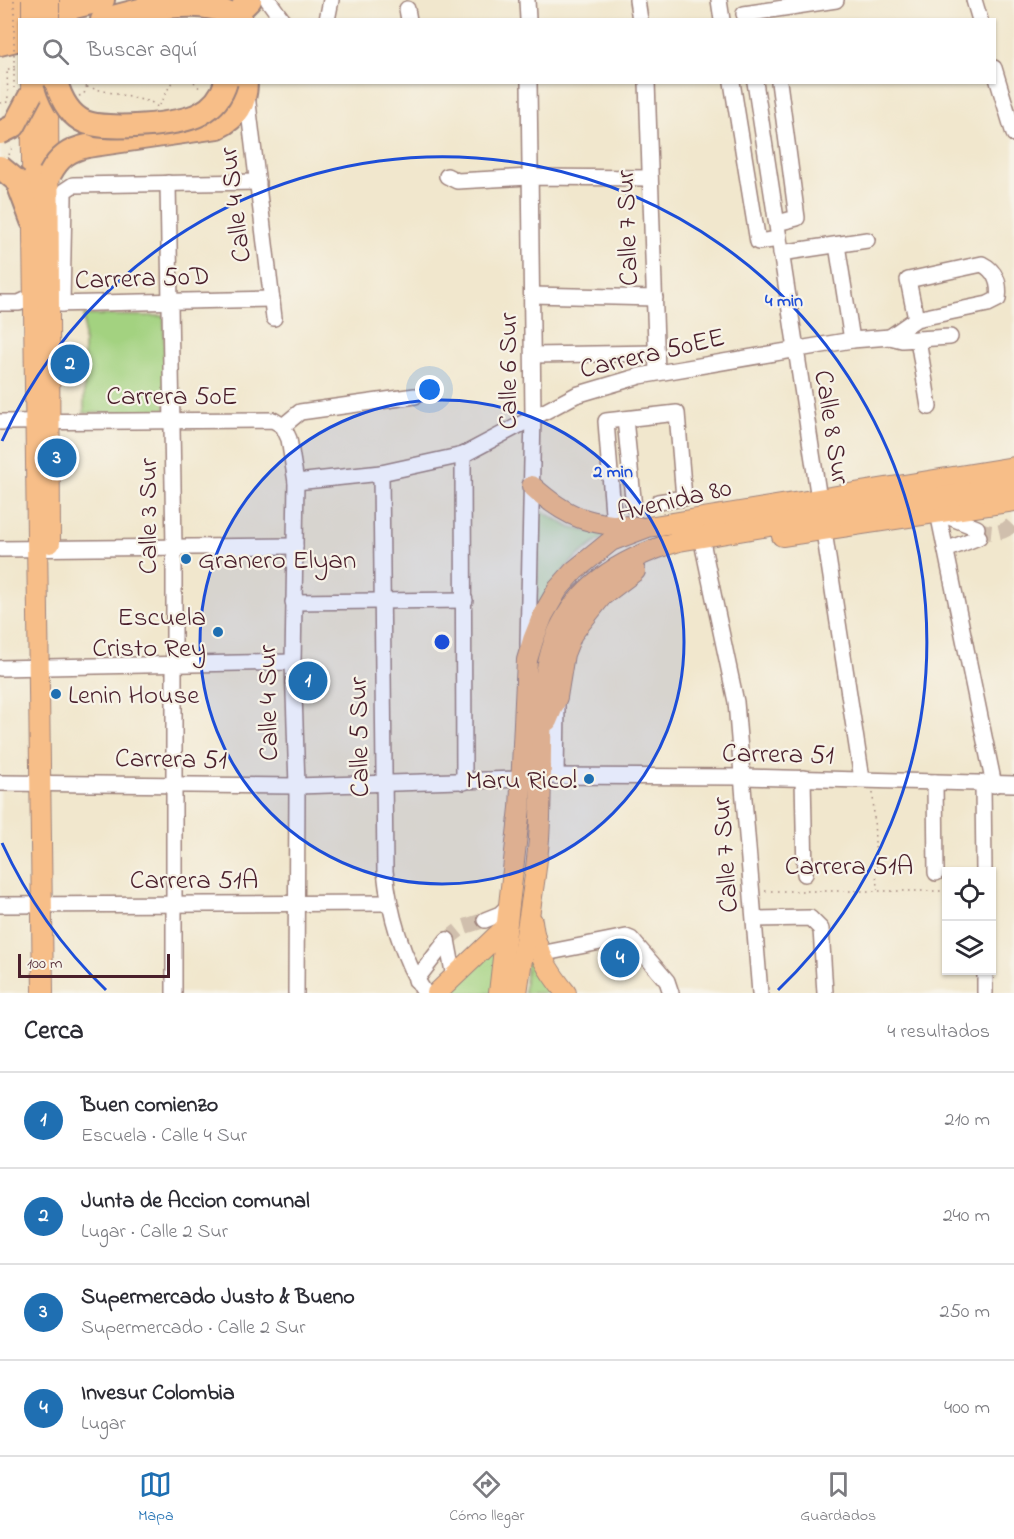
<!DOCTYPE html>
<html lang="es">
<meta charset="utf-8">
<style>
:root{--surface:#fff;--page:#f7f7f7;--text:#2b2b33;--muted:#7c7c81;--line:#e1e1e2;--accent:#1f6fb2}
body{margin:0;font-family:"Indie Flower",sans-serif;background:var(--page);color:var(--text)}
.controls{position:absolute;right:18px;bottom:18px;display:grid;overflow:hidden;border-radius:0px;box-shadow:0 2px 4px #0004}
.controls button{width:54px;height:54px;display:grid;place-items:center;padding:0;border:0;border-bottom:2px solid var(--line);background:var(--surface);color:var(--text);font:30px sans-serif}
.scale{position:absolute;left:18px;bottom:15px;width:152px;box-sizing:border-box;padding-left:6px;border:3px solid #4a1f2b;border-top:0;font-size:16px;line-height:21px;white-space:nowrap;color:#4a1f2b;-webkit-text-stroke:4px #f7f3e8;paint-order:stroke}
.you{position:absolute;left:430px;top:390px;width:21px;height:21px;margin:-15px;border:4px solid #fff;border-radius:50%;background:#1a73e8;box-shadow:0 0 0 9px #1a73e833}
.badge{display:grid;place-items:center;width:39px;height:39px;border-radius:50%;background:var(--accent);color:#fff;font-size:20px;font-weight:700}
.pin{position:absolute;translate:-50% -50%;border:3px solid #fff;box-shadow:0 2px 6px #0006}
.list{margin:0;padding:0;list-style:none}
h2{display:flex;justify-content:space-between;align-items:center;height:78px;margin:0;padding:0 24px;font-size:26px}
h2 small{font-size:20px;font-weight:400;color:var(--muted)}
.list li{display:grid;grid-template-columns:39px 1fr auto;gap:18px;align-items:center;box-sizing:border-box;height:96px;padding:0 24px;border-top:2px solid var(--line)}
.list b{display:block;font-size:22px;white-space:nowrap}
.list p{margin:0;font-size:20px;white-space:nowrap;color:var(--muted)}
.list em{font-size:20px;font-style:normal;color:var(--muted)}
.icon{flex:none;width:33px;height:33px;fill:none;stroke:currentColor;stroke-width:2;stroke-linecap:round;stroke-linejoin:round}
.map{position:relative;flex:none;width:1014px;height:993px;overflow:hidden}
.search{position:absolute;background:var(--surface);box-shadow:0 2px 4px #0004;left:18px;right:18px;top:18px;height:66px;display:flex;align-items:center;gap:15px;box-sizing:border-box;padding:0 21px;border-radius:0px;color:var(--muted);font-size:22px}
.sheet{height:462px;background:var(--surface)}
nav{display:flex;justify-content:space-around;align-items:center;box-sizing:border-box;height:84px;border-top:2px solid var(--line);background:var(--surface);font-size:16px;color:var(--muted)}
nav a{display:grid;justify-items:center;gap:3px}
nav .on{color:var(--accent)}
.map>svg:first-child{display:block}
</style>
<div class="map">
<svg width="1014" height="993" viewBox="0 0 1014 993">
<rect width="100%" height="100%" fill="#f7f3e8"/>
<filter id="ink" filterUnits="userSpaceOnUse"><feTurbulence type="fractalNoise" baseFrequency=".0167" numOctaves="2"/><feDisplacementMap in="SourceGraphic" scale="12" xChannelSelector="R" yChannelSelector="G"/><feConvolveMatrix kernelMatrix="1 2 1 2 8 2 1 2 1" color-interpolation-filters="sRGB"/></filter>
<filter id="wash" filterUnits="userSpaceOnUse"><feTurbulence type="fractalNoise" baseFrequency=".008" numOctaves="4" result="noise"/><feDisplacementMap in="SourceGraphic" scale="24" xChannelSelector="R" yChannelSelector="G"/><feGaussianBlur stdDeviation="1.35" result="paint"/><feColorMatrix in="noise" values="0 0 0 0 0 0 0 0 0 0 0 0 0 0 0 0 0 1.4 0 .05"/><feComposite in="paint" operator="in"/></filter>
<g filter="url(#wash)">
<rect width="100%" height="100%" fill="#f1e7cd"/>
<g fill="#a3d280" stroke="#767856" stroke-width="1.5">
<path d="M84 315 164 316 165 413H84Z"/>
<path d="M540 510 571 528 608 535C569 558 558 573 537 613Z"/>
<path d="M500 945 495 993H447Z"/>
<path d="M528 947 556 993H524Z"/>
</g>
</g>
<g filter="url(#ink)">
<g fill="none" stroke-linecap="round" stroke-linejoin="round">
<g stroke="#d0bfad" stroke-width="15" stroke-dasharray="15 8" stroke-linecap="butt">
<path d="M977 528C991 535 1004 535 1014 522"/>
<path d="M447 940 463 927 485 920"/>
</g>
<defs>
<g id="minor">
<path d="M268 0 281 18"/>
<path d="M527 0 528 20"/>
<path d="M637 0 640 20"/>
<path d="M719 0 722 20"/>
<path d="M974 0 980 20"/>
<path d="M407 9 409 20"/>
<path d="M744 14 836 0"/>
<path d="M327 20 331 0"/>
<path d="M994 68 1014 134"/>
<path d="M647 82 657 372"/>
<path d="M732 82 758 242 779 239"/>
<path d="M755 82 862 779"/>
<path d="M247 95 274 318"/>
<path d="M447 176 457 181 530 177 650 178"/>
<path d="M168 183 174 548V993"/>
<path d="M777 223 797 218 779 82"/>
<path d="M837 245 852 340"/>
<path d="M781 253 867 240"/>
<path d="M532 295 655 298"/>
<path d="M0 303H19L32 297"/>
<path d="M53 304 272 299"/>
<path d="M62 304 64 199V191L73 185 258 182"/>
<path d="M890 337 916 319 988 304 998 299C1000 284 996 271 982 264L908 280 916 319"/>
<path d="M918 339 950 337"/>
<path d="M533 355 657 353"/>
<path d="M625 419 634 508"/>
<path d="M0 422 273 420 283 426 289 439 296 482 293 662 297 786 296 993"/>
<path d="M283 426 300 412 415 396"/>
<path d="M463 455 464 782"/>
<path d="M381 473 385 871C389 911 402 959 425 993"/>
<path d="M296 482 381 473 463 455 576 395 640 376 852 340 890 337 902 340 918 339 929 407"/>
<path d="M936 503 994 785"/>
<path d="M939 513 977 528"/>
<path d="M614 526 606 421 677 413 684 498 658 502"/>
<path d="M701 537 736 702 760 993"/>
<path d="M0 549 295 546"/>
<path d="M946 550 979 537"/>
<path d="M293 602 465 600"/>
<path d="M528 645 533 415 529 82"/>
<path d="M0 668 293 662"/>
<path d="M541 776 744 777 1014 784"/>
<path d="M556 776 557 704"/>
<path d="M803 778 805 874"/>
<path d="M935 782 936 873"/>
<path d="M0 783 297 786 521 779"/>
<path d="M983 785 984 872"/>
<path d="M0 905 388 903"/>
<path d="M755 919 810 918 821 929 825 993"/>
<path d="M485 920 500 914 510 904"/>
<path d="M447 940 454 977"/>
<path d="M540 954 626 937 631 939 667 981 671 993"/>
<path d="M985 970V993"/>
<path d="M416 980 447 940"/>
</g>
<g id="major">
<path d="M31 82 43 993"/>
<path d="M48 82 50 543"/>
<path d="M532 486C568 519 591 525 639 527"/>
<path d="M782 536 1014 501"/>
<path d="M547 721 557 697 564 654 572 634 602 596 635 571"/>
<path d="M532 921C535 950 548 971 566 993"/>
<path d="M437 993 506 927"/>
<path d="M499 993 520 808 527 660 533 640 543 615 558 589 574 571 611 541 648 527 1014 467"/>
<path d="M517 993C524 942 535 890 539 839 548 701 511 592 679 541L1014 485"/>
</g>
<g id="highway">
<path d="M0 5 21 0"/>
<path d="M145 9C174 6 218 0 236 20"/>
<path d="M21 20 103 0"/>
<path d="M102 20 159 5"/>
<path d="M239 20 241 9 250 0"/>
<path d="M0 25 20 20"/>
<path d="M0 44 20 39"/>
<path d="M87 146 218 127C237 118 246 104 246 82"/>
<path d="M17 181 32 221"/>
</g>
</defs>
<use href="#minor" stroke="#9e837c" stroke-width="18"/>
<use href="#major" stroke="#9e837c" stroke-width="22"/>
<use href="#highway" stroke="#9e837c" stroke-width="26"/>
<g stroke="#9e837c" stroke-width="1.5" stroke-dasharray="1.5 4.5" stroke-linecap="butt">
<path d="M194 82 202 91"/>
<path d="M87 87 151 102 159 108"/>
<path d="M79 96 84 94 88 82"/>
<path d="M0 103 8 102 7 69H14V88"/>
<path d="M159 105 172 82"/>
<path d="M9 155 13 145"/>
<path d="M873 793 877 890"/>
<path d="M765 891H946"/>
</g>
<use href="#minor" stroke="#fff" stroke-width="15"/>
<use href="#major" stroke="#f7be88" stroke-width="20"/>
<use href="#highway" stroke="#f7be88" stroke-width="22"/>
<defs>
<g id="major-bridge">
<path d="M32 20V0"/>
<path d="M49 20V0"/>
</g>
<g id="highway-bridge">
<path d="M56 82C61 99 69 115 85 122 106 131 180 125 200 114 213 107 222 96 226 82"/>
<path d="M0 133 14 126 31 94"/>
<path d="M0 167 17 181"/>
<path d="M50 174C59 157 69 150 87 146"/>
</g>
</defs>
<use href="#major-bridge" stroke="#9e837c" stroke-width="22" stroke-linecap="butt"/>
<use href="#highway-bridge" stroke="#9e837c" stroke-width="26" stroke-linecap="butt"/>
<path stroke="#9e837c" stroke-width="1.5" stroke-dasharray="1.5 4.5" stroke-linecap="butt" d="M14 0V69"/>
<use href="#major-bridge" stroke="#f7be88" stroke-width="20"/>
<use href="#highway-bridge" stroke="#f7be88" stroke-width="22"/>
</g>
</g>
<circle cx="442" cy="642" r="242" fill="#1d4ed8" fill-opacity=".12"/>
<g fill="none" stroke="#1d4ed8" stroke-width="3">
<circle cx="442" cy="642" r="242"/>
<path d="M106 990A484 484 0 0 1 2 843M2 441A484 484 0 1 1 778 990"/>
</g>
<g fill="#1f6fb2" stroke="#f7f3e8" stroke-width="2">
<circle cx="186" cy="559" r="6"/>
<circle cx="218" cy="632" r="6"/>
<circle cx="56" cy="694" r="6"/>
<circle cx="589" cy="779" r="6"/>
</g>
<g text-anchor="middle" stroke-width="4.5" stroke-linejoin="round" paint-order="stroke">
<g font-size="27" fill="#4a1f2b" stroke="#f7f3e8">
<text transform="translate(234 205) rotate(-97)" y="9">Calle 4 Sur</text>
<text transform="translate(626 228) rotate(-92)" y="9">Calle 7 Sur</text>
<text transform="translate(142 277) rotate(-2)" y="9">Carrera 50D</text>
<text transform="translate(652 352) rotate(-13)" y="9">Carrera 50EE</text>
<text transform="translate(507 371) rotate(-90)" y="9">Calle 6 Sur</text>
<text x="172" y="404">Carrera 50E</text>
<text transform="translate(833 427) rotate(81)" y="9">Calle 8 Sur</text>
<text transform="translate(674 499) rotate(-13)" y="9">Avenida 80</text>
<text transform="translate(147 516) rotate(-90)" y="9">Calle 3 Sur</text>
<text transform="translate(267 703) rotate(-91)" y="9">Calle 4 Sur</text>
<text transform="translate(358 737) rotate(-91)" y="9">Calle 5 Sur</text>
<text transform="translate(778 753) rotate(1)" y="9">Carrera 51</text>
<text transform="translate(171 758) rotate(1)" y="9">Carrera 51</text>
<text transform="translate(724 855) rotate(-94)" y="9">Calle 7 Sur</text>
<text x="849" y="874">Carrera 51A</text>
<text x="194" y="888">Carrera 51A</text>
</g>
<g font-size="27" fill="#4a1f2b" stroke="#f7f3e8" text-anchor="start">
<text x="198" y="568">Granero Elyan</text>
<text x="206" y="625" text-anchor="end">Escuela<tspan x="206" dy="31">Cristo Rey</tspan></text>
<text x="68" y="703">Lenin House</text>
<text x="577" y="788" text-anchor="end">Maru Rico!</text>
</g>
</g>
<circle cx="442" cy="642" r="9" fill="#1d4ed8" stroke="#f7f3e8" stroke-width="3"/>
<g font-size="18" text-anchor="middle" font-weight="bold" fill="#1d4ed8" stroke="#f7f3e8" stroke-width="4.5" stroke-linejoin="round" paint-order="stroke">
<text x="784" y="306">4 min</text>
<text x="613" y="477">2 min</text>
</g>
</svg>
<div class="controls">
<button><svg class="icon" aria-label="locate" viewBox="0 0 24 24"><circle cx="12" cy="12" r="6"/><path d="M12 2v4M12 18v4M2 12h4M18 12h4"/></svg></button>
<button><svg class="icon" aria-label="layers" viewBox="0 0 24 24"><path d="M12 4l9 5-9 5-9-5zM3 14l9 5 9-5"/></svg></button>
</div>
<div class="scale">100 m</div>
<div class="you"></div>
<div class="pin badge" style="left:308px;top:681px">1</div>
<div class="pin badge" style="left:70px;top:364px">2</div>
<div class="pin badge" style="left:57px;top:458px">3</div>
<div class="pin badge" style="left:620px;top:958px">4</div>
<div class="search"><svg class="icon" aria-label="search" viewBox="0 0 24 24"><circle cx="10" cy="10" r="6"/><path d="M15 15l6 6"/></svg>Buscar aquí</div>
</div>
<section class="sheet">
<h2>Cerca<small>4 resultados</small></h2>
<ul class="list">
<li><span class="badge">1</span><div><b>Buen comienzo</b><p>Escuela · Calle 4 Sur</p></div><em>210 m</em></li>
<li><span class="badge">2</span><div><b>Junta de Accion comunal</b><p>Lugar · Calle 2 Sur</p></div><em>240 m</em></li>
<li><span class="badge">3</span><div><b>Supermercado Justo &amp; Bueno</b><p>Supermercado · Calle 2 Sur</p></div><em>250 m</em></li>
<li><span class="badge">4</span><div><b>Invesur Colombia</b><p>Lugar</p></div><em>400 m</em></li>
</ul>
</section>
<nav>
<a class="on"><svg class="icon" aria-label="map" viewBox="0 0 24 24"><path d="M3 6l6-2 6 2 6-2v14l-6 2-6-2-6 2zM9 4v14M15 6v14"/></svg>Mapa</a>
<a><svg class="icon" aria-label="directions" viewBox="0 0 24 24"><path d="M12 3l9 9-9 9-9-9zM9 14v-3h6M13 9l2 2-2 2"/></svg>Cómo llegar</a>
<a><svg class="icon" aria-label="saved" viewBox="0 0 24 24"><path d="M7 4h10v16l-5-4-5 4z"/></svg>Guardados</a>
</nav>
